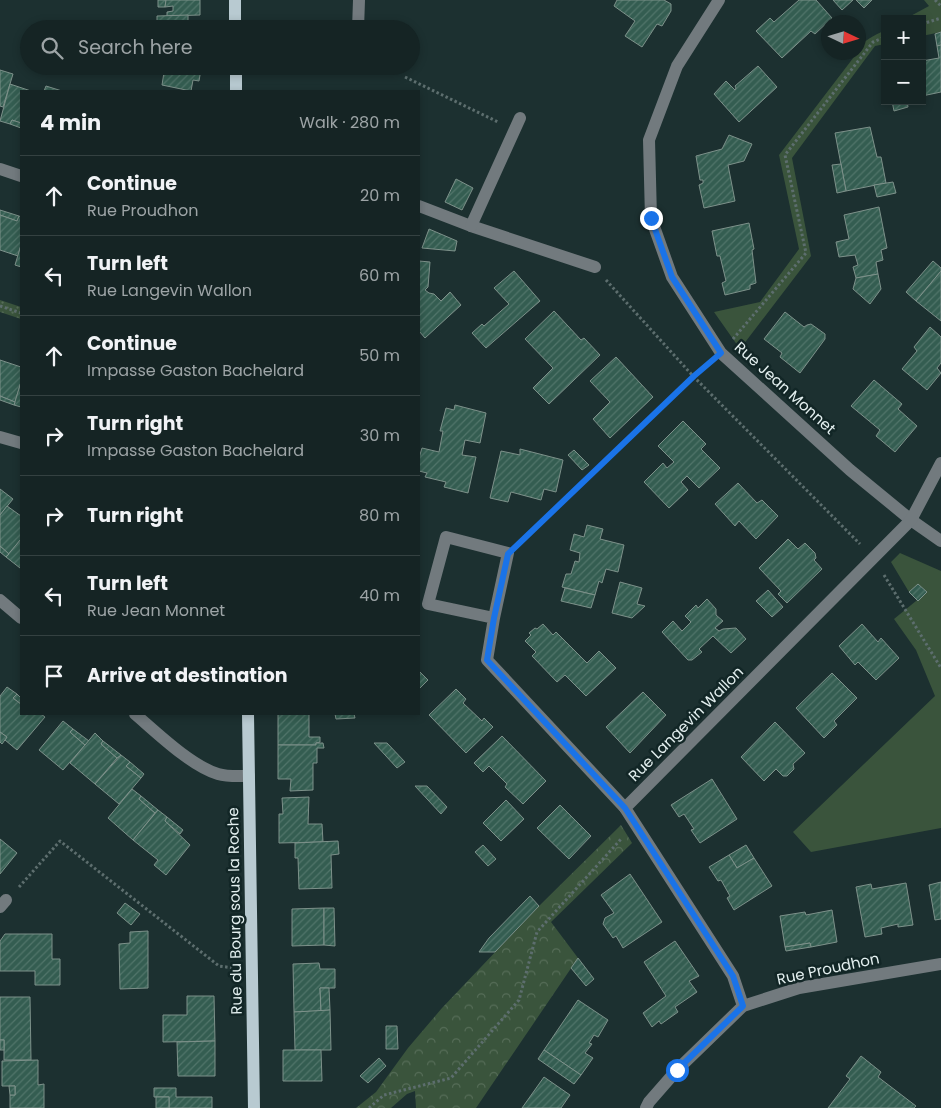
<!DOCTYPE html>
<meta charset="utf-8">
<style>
:root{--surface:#152424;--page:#1e2c2c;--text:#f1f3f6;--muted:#9da4a6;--line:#344141}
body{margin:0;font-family:Poppins,sans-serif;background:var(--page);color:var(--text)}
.controls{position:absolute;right:15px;top:15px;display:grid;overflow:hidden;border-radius:0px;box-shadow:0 2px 8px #0003}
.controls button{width:45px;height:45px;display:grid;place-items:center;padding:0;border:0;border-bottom:1px solid var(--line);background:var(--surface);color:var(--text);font:25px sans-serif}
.compass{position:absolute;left:821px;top:15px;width:45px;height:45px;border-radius:50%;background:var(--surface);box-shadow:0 2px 8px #0003;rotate:94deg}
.stop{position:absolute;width:15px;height:15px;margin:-11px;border:4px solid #1a73e8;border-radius:50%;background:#fff}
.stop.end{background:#1a73e8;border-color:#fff;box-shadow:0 1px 5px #0008}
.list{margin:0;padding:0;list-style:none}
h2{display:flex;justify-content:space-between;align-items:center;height:65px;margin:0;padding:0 20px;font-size:21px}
h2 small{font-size:16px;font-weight:400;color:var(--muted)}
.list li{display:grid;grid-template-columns:32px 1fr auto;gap:15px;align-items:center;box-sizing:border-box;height:80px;padding:0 20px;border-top:1px solid var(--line)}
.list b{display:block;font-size:19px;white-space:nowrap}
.list p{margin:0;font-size:16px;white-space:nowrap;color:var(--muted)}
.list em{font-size:16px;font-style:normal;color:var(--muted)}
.icon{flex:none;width:28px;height:28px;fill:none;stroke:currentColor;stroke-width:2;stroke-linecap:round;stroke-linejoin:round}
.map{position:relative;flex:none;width:941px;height:1108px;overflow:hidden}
.search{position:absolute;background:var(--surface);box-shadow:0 2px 8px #0003;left:20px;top:20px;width:400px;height:55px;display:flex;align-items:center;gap:12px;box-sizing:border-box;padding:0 18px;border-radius:28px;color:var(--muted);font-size:19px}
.panel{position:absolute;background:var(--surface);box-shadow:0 2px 8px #0003;left:20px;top:90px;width:400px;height:625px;border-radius:0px}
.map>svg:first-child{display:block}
</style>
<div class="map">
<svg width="941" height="1108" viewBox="0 0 941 1108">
<defs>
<pattern id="forest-crowns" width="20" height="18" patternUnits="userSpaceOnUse" patternTransform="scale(1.25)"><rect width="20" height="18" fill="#3a543c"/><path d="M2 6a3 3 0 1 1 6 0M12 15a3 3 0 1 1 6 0" fill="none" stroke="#566d58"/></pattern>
<pattern id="park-dots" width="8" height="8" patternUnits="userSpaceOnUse" patternTransform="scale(1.25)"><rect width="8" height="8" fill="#3a543c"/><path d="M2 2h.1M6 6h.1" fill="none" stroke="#566d58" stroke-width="1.8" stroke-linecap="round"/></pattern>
<pattern id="building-hatch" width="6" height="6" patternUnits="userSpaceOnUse" patternTransform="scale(1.25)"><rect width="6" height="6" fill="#345d51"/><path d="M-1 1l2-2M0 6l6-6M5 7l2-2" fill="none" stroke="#51756a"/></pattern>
</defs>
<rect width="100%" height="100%" fill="#1c3030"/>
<g fill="#3a543c">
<path d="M924 0H941V32L922 36V19H905L929 6Z"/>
<path d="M885 30V44L875 46 792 158 811 256 740 349 714 312 760 302 799 249 779 155 857 53 858 52C862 40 874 36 885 30Z"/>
<path d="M900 553 941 571V828L811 852 793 832 935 696 916 650 894 619 927 592 918 584 909 592 891 562Z"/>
</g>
<path fill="url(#forest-crowns)" d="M621 825 632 843 551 922 578 958 476 1108H416L415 1091 407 1094 391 1108H356L376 1092 408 1048 442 1008 539 906Z"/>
<path fill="url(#park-dots)" d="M0 300 21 307V319L0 312Z"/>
<g fill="url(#building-hatch)" stroke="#7d918a">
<path d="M158 0H166L165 7H158Z"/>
<path d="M166 0H200V15L167 16V12L173 11V6L165 7Z"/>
<path d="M617 0H664L671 4V11L662 26 657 24 642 47 625 36 635 21 614 6Z"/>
<path d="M799 0H816L832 18 815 34 811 31 782 58 756 31 770 18 774 22Z"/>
<path d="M833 0H853L842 10Z"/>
<path d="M856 0H872L864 8Z"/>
<path d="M188 15V29H157V16Z"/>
<path d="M941 32V45L937 46 935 34Z"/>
<path d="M941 45V92L922 96V61L939 58 937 46Z"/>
<path d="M165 66H194V68L201 69 199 81 193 80 191 91 162 85Z"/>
<rect x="303" y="66" width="25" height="7"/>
<path d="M758 66 777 87 739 122 714 94 726 81 735 90 736 88 735 86Z"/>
<path d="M0 70 13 74 3 107 0 106Z"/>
<path d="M10 84 31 91H21V123L12 120 10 124 0 121Z"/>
<path d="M46 86 62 91H44Z"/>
<path d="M892 101H907L908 107 894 111Z"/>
<path d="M12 120 21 123V128L10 124Z"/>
<path d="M870 127 877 157H881L886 183 846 191 835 133Z"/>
<path d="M729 135 752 144 744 161 728 165 735 201 704 208 699 185 703 183V180H700L696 156 722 149Z"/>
<path d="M841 164 846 191 837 193 832 165Z"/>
<path d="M456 179 473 188 462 210 445 202Z"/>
<path d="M893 182 896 193 877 197 874 185Z"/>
<path d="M879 207 887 248 881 250 883 260 876 262 878 274 856 278 853 267 858 265 855 255 839 257 836 242 849 239 844 215Z"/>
<path d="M0 210 19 216 17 221 0 215Z"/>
<path d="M0 215 17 221 19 216 21 217V245L18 256 0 250Z"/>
<path d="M749 223 754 249 752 250 756 283 750 285V289L725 295 722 283 726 281 720 256H717L712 231Z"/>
<path d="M429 229 457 241 455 251 422 248Z"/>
<path d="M21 245V267L15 265Z"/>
<path d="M419 261 430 262 428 287 425 290 429 293 434 294 441 301 450 292 461 305 425 338 419 331Z"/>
<path d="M933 261 941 268V271L916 301 906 292Z"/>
<path d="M514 271 540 301 486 348 472 333 482 324 484 326 509 304 494 288Z"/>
<path d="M941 271V321L916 301Z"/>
<path d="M878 274 881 289 870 304 853 289 856 278Z"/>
<path d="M554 311 581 340 584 338 600 355 549 404 533 388 553 368 525 339Z"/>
<path d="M785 312 804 327 807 325 811 324 825 334V339L800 373 780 357 782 353 764 339Z"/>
<path d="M930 327 941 337V363L937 368 941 373 927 390 902 369 917 351 914 347Z"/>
<path d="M616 357 653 397 610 438 593 419 610 402 590 381Z"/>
<path d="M0 360 21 367V382L15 402 0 396Z"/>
<path d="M874 380 902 404 898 409 917 426 895 452 876 436 880 430 851 406Z"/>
<path d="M21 382V407L14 405Z"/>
<path d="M0 396 15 402 14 405 0 400Z"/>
<path d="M455 405 486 413 480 443 465 440 462 455 476 457 468 493 444 487 446 482 425 477 427 473 419 471V458L422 448 439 452 443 431H440L446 408 454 410Z"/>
<path d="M683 421 706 444 701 449 720 468 699 488 687 476 681 482 688 490 669 508 644 482 663 463 667 468 674 462 658 446Z"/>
<path d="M520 449 563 460 556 492 544 489 541 500 511 492 508 502 490 498 501 451 520 455Z"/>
<path d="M574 450 589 465 582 470 568 455Z"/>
<path d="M738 483 757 503 762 500 778 516 756 539 739 521 735 526 715 504Z"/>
<path d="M0 489 13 499 0 515Z"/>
<path d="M7 506 21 516V539L9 554 0 546V515Z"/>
<path d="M587 525 603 529 600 539 624 545 618 572 606 569 602 583 599 581 595 595 562 587 566 574H571L575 561 579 562 580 553 570 550 574 534 584 537Z"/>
<path d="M21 539V567L20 568 6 557Z"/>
<path d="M788 539 798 549 805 543 815 553 816 558 814 560 822 569 787 603 778 594 781 591 759 568Z"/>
<path d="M0 546 9 554 6 557 0 552Z"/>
<path d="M620 582 642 588 637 604 645 606 632 618 612 613Z"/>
<path d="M918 584 927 592 918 601 909 592Z"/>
<path d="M565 588 595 595 591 608 561 601Z"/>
<path d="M768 590 783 607 772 617 756 601Z"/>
<path d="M707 599 716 609V615L723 621 715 628 719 631 723 629 736 628 746 639 731 653 713 636 699 649 702 652 692 660H688L662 632 673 621 682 631 691 622 685 616 696 605 698 608Z"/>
<path d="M543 624 553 635 556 632 587 663 599 651 616 668 586 696 565 675 557 682 532 656 536 652 525 641 531 635 529 633 535 628 537 629Z"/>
<path d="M862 624 878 642 881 638 899 658 876 680 858 662 855 665 839 646Z"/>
<path d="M419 671 428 680 419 689Z"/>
<path d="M832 673 857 698 834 721 837 725 824 738 796 708Z"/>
<path d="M7 687 17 694 13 698 21 704V714H41L45 717 17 750 5 740 7 737 0 732V696Z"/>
<path d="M456 689 466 699 463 703 482 721 484 718 493 727 466 753 429 715Z"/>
<path d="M643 692 666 715 630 753 606 727Z"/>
<path d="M17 694 21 698V704L13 698Z"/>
<path d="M278 714H309V737H320V742L316 743V745H278Z"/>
<path d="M335 714H354L355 718 336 719Z"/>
<path d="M63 721 73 729 70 732 85 745 63 770 39 750Z"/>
<path d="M775 722 805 753 793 764 794 769 787 776H783L776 769 764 781 741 757Z"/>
<path d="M73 729 89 741 85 745 70 732Z"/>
<path d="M0 732 7 737 2 744 0 742Z"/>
<path d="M95 733 103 741 101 744 117 758 95 784 70 763Z"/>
<path d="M502 736 546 781 523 804 505 787 507 784 489 766 483 772 474 763Z"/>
<path d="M103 741 121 755 117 758 101 744Z"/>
<path d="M316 743H323L324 748H317V763H313V790L290 791 291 779H278V745H316Z"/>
<path d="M374 743H387L405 762 397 768Z"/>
<path d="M121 755 130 762 126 766 141 778 119 804 95 784Z"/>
<path d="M130 762 144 774 141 778 126 766Z"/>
<path d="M712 779 737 819 700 843 691 830 694 829 684 814 679 817 671 805Z"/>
<path d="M415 786H427L447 807 441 814Z"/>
<path d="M132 789 141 796 139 799 155 813 133 840 108 818Z"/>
<path d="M141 796 158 810 155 813 139 799Z"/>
<path d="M309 797 308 824H322L323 842 279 843V814H283L282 798Z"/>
<path d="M506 800 524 819 501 841 483 823Z"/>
<path d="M560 805 591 836 569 859 537 828Z"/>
<path d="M158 810 167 817 165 821 190 845 166 875 154 865 158 860 133 840Z"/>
<path d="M167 817 183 830 180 834 165 821Z"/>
<path d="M0 839 17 853 0 874Z"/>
<path d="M338 841 339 854 331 855 332 888 299 889 298 858H295V843Z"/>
<path d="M483 845 496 859 488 866 475 852Z"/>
<path d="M746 845 754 858 737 868 729 855Z"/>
<path d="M729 855 737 868 754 858 772 886 734 910 727 898 730 896 721 880 718 881 709 867Z"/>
<path d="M630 874 662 922 623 948 616 936 613 938 603 924 605 918 614 913 601 895Z"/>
<path d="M941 882V919L935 920 929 885Z"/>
<path d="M906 883 913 925 898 927V924L881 928 882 934 865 937 856 887 871 884 872 889Z"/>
<path d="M530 896 539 906 495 952H479L489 938Z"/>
<path d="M125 903 140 914 131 925 117 913Z"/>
<path d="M324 908V945L292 946V909Z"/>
<path d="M324 908H334L335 946 324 945Z"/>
<path d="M832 910 837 942 811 947 810 943 785 947 780 916 805 912 806 915Z"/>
<path d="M148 931V988L120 989 119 944 130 943V932Z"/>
<path d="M5 934H52V959H60V985H35V971H0V941Z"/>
<path d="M675 941 699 976 689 981 697 992 675 1007 678 1012 661 1024 659 1021 652 1027 643 1013 666 996 644 962Z"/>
<path d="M810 943 811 947 786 951 785 947Z"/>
<path d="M578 958 594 979 586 986 571 968Z"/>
<path d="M319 963 320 969H335V988H320L321 1011 294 1012 293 964Z"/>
<path d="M320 988H329L330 1010 321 1011Z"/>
<path d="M187 996H214L215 1041 163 1042V1015H187Z"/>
<path d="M0 997H30L31 1060H4V1040H0Z"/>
<path d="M578 1000 608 1020 598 1037 594 1035 589 1043 592 1044 585 1053 593 1058 581 1075 544 1050Z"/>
<path d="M330 1010 331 1050H295L294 1012Z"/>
<path d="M386 1026H397L398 1049H386Z"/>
<rect x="0" y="1040" width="4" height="10"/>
<path d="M215 1041V1076H178L177 1042Z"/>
<path d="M283 1050H321L322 1081H283Z"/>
<path d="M544 1050 581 1075 574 1084 538 1059Z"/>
<path d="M861 1056 881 1072 878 1077 916 1106 914 1108H828L850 1079 846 1076Z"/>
<path d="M379 1058 386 1066 368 1083 360 1076Z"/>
<path d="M38 1060V1085L44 1084V1108H10V1095H15V1086H2V1061Z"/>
<path d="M544 1077 570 1095 561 1108H522Z"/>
<path d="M9 1086H15V1095H10Z"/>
<path d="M154 1088H176V1097H212V1108H169V1097H154Z"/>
<rect x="156" y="1097" width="13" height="11"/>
</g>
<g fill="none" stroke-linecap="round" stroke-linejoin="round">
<g stroke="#5d6e6e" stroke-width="3" stroke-dasharray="2.5 2.5" stroke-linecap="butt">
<path d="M935 0 941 6"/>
<path d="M922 24 941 18"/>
<path d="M405 77 498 122"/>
<path d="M606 280 693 376 860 544"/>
<path d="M0 306 21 313"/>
<path d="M733 339 806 253 785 155 873 42 885 37"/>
<path d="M522 541 707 364"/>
<path d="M884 575 941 668"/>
<path d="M19 887 60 841 219 966 234 968"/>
<path d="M369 1108 384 1095 451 1078 519 1000 537 932 622 838"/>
</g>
<g stroke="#727a7e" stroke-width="12">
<path d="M719 0 677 66 649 140 651 218 672 277 721 353 850 470 911 520 941 541"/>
<path d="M358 29 359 0"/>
<path d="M383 66 388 69"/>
<path d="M0 169 21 176"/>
<path d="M419 206 471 226 595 267"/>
<path d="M471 226 520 118"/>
<path d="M0 437 21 443"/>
<path d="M0 600 21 618"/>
<path d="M494 618 428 604 446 537 508 553 494 618 487 660 625 808"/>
<path d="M135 714C156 732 191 766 218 774 228 777 239 776 249 776"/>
<path d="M0 907 6 900"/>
<path d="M743 1006 733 976 625 808 911 520 941 463"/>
<path d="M646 1108 649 1102 677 1070 743 1006 799 988 941 964"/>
</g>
<g stroke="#b8cad1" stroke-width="12">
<path d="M235 0V29"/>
<path d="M236 66V91"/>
<path d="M248 714 254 1108"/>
</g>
</g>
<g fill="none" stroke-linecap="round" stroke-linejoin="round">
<path stroke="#1a73e8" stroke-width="6" d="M651 218 672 277 721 353 694 376 508 554 494 618 487 660 625 808 733 976 743 1006 677 1070"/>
</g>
<g text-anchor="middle" stroke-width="5" stroke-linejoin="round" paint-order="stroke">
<g font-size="15" fill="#e3efef" stroke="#122626">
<text transform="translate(785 388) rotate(42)" y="5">Rue Jean Monnet</text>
<text transform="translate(686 724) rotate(-45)" y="5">Rue Langevin Wallon</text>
<text transform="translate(235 911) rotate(-91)" y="5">Rue du Bourg sous la Roche</text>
<text transform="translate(828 969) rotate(-12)" y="5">Rue Proudhon</text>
</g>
</g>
</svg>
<div class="controls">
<button>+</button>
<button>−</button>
</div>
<svg class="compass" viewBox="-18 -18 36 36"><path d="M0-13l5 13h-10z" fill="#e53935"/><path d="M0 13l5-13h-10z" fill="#9da4a6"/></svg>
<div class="stop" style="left:677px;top:1070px"></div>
<div class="stop end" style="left:651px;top:218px"></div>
<div class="search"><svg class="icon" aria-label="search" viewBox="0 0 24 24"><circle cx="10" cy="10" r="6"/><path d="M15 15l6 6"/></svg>Search here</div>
<section class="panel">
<h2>4 min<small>Walk · 280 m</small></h2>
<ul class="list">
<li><svg class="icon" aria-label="ahead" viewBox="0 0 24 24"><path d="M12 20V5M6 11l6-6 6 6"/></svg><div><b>Continue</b><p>Rue Proudhon</p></div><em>20 m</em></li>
<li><svg class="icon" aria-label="left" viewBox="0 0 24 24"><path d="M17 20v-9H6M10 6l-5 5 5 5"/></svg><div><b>Turn left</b><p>Rue Langevin Wallon</p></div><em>60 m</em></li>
<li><svg class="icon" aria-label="ahead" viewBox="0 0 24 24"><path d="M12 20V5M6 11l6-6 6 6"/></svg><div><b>Continue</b><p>Impasse Gaston Bachelard</p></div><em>50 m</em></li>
<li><svg class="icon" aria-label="right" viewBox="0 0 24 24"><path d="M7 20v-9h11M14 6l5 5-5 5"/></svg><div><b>Turn right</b><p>Impasse Gaston Bachelard</p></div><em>30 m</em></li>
<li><svg class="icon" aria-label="right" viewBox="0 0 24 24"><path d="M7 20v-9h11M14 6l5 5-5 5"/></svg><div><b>Turn right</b></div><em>80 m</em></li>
<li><svg class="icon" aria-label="left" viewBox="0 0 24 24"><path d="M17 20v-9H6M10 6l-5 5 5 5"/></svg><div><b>Turn left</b><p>Rue Jean Monnet</p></div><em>40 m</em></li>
<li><svg class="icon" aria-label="arrive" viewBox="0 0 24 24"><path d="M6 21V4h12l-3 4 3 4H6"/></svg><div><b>Arrive at destination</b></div></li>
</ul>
</section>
</div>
